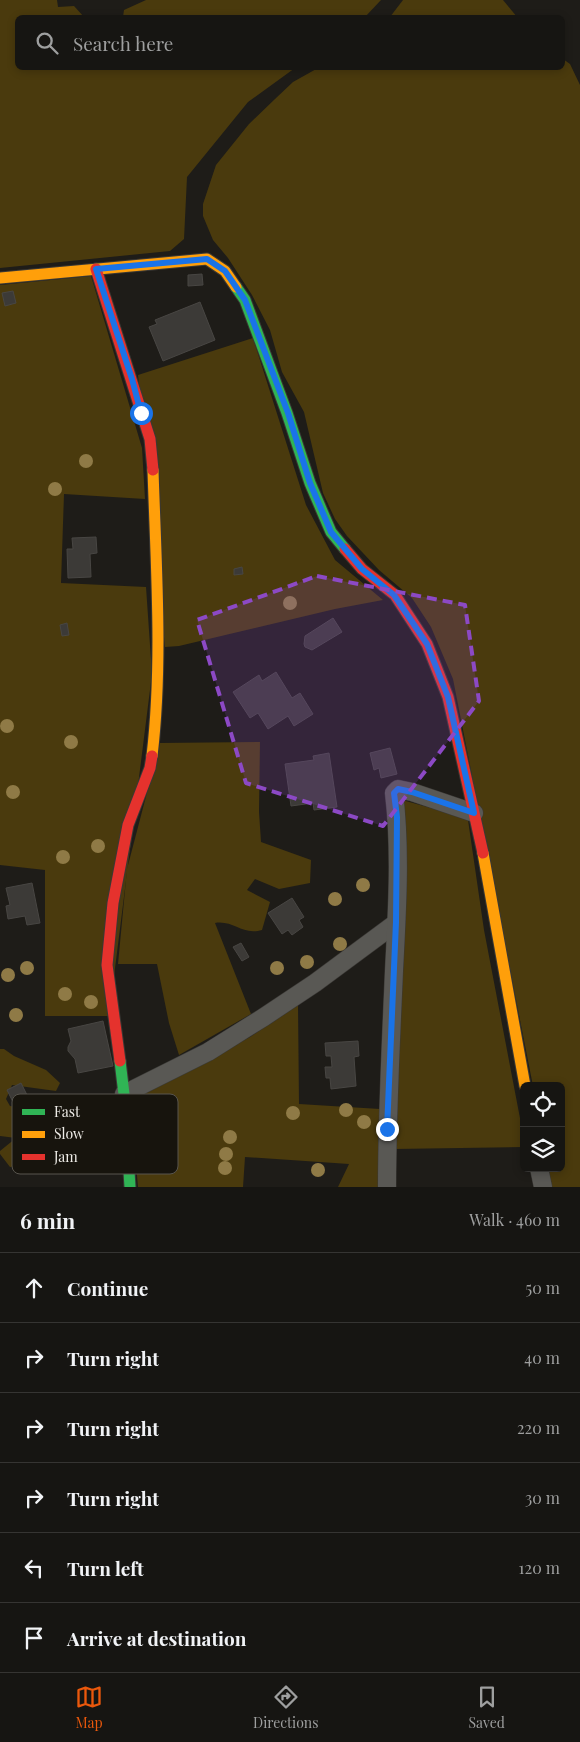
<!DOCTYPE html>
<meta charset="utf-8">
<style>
:root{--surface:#161512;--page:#1f1e1b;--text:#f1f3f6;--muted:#9e9f9f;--line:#353432;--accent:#ea580c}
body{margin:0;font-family:"Playfair Display",serif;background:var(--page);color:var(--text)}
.controls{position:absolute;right:15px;bottom:15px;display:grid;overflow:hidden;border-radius:8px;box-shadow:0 2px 8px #0003}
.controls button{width:45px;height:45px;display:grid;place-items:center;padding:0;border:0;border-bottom:1px solid var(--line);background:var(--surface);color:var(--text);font:25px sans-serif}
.stop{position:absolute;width:15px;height:15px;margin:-11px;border:4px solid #1a73e8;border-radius:50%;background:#fff}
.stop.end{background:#1a73e8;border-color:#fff;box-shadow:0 1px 5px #0008}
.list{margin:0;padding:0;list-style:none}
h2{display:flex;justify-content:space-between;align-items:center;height:65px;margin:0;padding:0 20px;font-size:21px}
h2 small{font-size:16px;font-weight:400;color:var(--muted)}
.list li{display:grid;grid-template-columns:32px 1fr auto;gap:15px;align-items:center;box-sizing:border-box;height:70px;padding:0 20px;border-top:1px solid var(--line)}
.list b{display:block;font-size:19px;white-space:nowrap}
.list em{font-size:16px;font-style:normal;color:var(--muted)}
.icon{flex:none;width:28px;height:28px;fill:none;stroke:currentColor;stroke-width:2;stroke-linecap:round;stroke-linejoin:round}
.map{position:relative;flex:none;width:580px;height:1187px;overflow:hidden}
.search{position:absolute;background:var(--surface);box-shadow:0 2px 8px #0003;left:15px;right:15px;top:15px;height:55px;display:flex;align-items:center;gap:12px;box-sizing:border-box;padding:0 18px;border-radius:8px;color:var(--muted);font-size:19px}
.sheet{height:485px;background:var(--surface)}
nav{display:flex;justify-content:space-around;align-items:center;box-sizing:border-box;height:70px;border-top:1px solid var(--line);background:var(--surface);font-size:14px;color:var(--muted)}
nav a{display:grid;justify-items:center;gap:2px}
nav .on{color:var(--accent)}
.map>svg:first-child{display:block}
</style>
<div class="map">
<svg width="580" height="1187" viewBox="0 0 580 1187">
<rect width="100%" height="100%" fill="#1e1c18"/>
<g fill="#4a3a0d">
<path d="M0 0H57L58 7 74 6 84 17 18 18V68H295L248 102 187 177 184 239 170 251 0 268Z"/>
<path d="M146 0H381L365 17H123L124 10Z"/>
<path d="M403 0H503L517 17H390Z"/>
<path d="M563 59 570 64 580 85V1187H551L549 1168H561V1086H533L453 679 431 627 412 598 379 570 347 536 335 519 323 493 304 412 282 372 270 330 252 295 228 258 213 240 203 216V204L216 165 249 124 275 99 293 82 318 68H562Z"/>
<path d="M91 276 142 448 145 499 64 494 61 583 146 587 152 674 109 1016H45V870L0 865V285Z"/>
<path d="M253 338 306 505 335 560 383 600 335 609 179 646 165 647 138 375Z"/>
<path d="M260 742 259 812 261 842 311 860 310 883 279 889 255 879 247 890 270 902 262 930C242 936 234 920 215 923L251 1014 179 1055 169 1023 157 964H118L127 869 160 743Z"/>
<path d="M402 800 457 815 468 820 484 930 524 1139V1147L394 1149 405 930V816Z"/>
<path d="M298 1004 299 1104 380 1109 379 1187H338L349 1164 245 1157 243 1187H138L131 1106 136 1096 250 1037Z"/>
<path d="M0 1049H4L14 1056 46 1070 60 1083 56 1091 12 1085 6 1099 10 1106 33 1109 66 1097 79 1103 72 1121 47 1133 30 1164 10 1167 0 1154V1151L16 1138 0 1136Z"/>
</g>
<g fill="#3c3a37" stroke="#484643">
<path d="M202 274 203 285 188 286V275Z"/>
<path d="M13 291 16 303 5 306 2 293Z"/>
<path d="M200 302 215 340 163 361 149 327 157 324 155 320Z"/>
<path d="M96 537 97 553 90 554 91 577 68 578 67 549H73L72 538Z"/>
<path d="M242 567 243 574 234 575V569Z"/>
<path d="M333 618 342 632 312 650 305 647 304 644 305 636Z"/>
<path d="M67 623 69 635 62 636 60 625Z"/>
<path d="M276 672 292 698 300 693 313 714 294 726 288 716 268 729 258 713 250 718 233 692 259 675 262 681Z"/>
<path d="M390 748 397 774 381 778 379 768 374 770 370 753Z"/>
<path d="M329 753 337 807 314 810 313 803 291 806 285 764 314 760 313 756Z"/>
<path d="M32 883 40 923 27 925 25 916 8 919 6 906 10 905 6 888Z"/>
<path d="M292 898 304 917 299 920 303 927 292 935 288 930 282 934 268 913Z"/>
<path d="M241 943 249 957 242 961 233 947Z"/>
<path d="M103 1021 113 1066 78 1073 75 1059 68 1051V1047L71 1041 68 1029Z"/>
<path d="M358 1041 359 1056 354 1057 356 1086 331 1089 330 1078H326L325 1067H332L331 1056H326L325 1043Z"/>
<path d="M21 1083 27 1095 13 1102 7 1090Z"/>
</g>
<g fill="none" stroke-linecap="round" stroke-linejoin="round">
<defs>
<g id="street">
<path d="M124 1094 208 1052 264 1017 315 983 396 923"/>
<path d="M539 1168 543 1187"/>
<path d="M387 1187C387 1115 391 1043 394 971 397 912 401 851 394 793L398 789 412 792 474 813"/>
</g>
<g id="fast">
<path d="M236 287 245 300 287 413 310 483 331 532 345 549"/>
<path d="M120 1061 124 1094 130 1187"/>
</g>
<g id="slow">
<path d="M0 278 207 259 225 271 236 287"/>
<path d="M152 756C163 662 156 565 153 470"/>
<path d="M483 853 525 1086"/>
</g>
<g id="jam">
<path d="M96 269 150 439 153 470"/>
<path d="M345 549 362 569 395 595 427 644 448 697 483 853"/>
<path d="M120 1061 107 965 113 903 128 825 150 768 152 756"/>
</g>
</defs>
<use href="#street" stroke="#3a3835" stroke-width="19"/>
<use href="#fast" stroke="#3a3835" stroke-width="13"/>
<use href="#slow" stroke="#3a3835" stroke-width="13"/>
<use href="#jam" stroke="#3a3835" stroke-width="13"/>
<use href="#street" stroke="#595854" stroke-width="18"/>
<use href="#fast" stroke="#30b455" stroke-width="11"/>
<use href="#slow" stroke="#ff9f0a" stroke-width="11"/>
<use href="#jam" stroke="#e5322d" stroke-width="11"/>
</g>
<g fill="#8f7a46">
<circle cx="86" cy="461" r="7"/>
<circle cx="55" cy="489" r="7"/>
<circle cx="290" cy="603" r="7"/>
<circle cx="7" cy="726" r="7"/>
<circle cx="71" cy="742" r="7"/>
<circle cx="13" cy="792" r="7"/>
<circle cx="98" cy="846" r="7"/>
<circle cx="63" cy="857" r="7"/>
<circle cx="363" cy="885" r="7"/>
<circle cx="335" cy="899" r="7"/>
<circle cx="340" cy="944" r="7"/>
<circle cx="307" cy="962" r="7"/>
<circle cx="27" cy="968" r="7"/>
<circle cx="277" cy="968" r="7"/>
<circle cx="8" cy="975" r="7"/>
<circle cx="65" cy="994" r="7"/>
<circle cx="91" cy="1002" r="7"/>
<circle cx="16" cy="1015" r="7"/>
<circle cx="346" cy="1110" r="7"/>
<circle cx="293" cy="1113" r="7"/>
<circle cx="364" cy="1122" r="7"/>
<circle cx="230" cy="1137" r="7"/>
<circle cx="226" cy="1154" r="7"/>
<circle cx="225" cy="1168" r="7"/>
<circle cx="318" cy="1170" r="7"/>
</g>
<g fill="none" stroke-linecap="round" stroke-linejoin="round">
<path stroke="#1a73e8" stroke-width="6" d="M141 413 132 379 96 269 207 259 225 271 245 300 288 413 310 483 331 532 362 569 394 595 427 644 448 697 474 813 412 792 398 789 394 793 397 817 396 922 387 1129"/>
</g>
<path fill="#8c49c5" fill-opacity="0.2" stroke="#8c49c5" stroke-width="4" stroke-dasharray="10 6" stroke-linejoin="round" d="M317 576 465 605 479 701 383 826 246 783 197 620Z"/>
<rect x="12" y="1094" width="166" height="80" rx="8" fill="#17140d" stroke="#58554e" stroke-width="1"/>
<rect x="22" y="1109" width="23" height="6" fill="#30b455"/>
<rect x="22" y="1131" width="23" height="7" fill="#ff9f0a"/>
<rect x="22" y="1154" width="23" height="6" fill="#e5322d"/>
<g font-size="14" fill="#eeece7">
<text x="54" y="1117">Fast</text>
<text x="54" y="1139">Slow</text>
<text x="54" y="1162">Jam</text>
</g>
</svg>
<div class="controls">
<button><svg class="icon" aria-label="locate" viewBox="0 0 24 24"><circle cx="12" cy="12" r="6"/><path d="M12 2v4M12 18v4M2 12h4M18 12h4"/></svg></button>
<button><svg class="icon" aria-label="layers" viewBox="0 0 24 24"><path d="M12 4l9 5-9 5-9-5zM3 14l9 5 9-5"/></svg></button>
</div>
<div class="stop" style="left:141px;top:413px"></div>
<div class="stop end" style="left:387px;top:1129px"></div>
<div class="search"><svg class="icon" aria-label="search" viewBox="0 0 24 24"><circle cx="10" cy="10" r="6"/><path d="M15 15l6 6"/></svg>Search here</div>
</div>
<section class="sheet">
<h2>6 min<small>Walk · 460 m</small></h2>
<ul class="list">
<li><svg class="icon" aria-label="ahead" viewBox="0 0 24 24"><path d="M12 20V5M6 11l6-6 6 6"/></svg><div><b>Continue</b></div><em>50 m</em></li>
<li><svg class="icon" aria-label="right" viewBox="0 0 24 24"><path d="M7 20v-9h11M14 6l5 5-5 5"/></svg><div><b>Turn right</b></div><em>40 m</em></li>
<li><svg class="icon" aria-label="right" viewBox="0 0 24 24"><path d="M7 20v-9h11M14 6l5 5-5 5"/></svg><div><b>Turn right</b></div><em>220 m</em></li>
<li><svg class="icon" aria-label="right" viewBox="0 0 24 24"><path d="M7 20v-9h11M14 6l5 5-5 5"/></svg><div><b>Turn right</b></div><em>30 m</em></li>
<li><svg class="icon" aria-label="left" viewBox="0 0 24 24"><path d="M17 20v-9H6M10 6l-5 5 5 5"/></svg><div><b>Turn left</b></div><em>120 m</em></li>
<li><svg class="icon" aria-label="arrive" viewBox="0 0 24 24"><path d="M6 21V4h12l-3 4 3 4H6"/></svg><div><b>Arrive at destination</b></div></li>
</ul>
</section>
<nav>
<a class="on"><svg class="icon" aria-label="map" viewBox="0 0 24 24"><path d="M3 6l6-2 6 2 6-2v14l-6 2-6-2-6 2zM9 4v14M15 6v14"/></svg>Map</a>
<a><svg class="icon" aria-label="directions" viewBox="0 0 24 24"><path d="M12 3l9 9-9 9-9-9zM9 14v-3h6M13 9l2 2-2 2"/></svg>Directions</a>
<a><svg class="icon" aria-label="saved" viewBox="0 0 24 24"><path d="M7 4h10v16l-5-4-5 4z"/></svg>Saved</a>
</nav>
